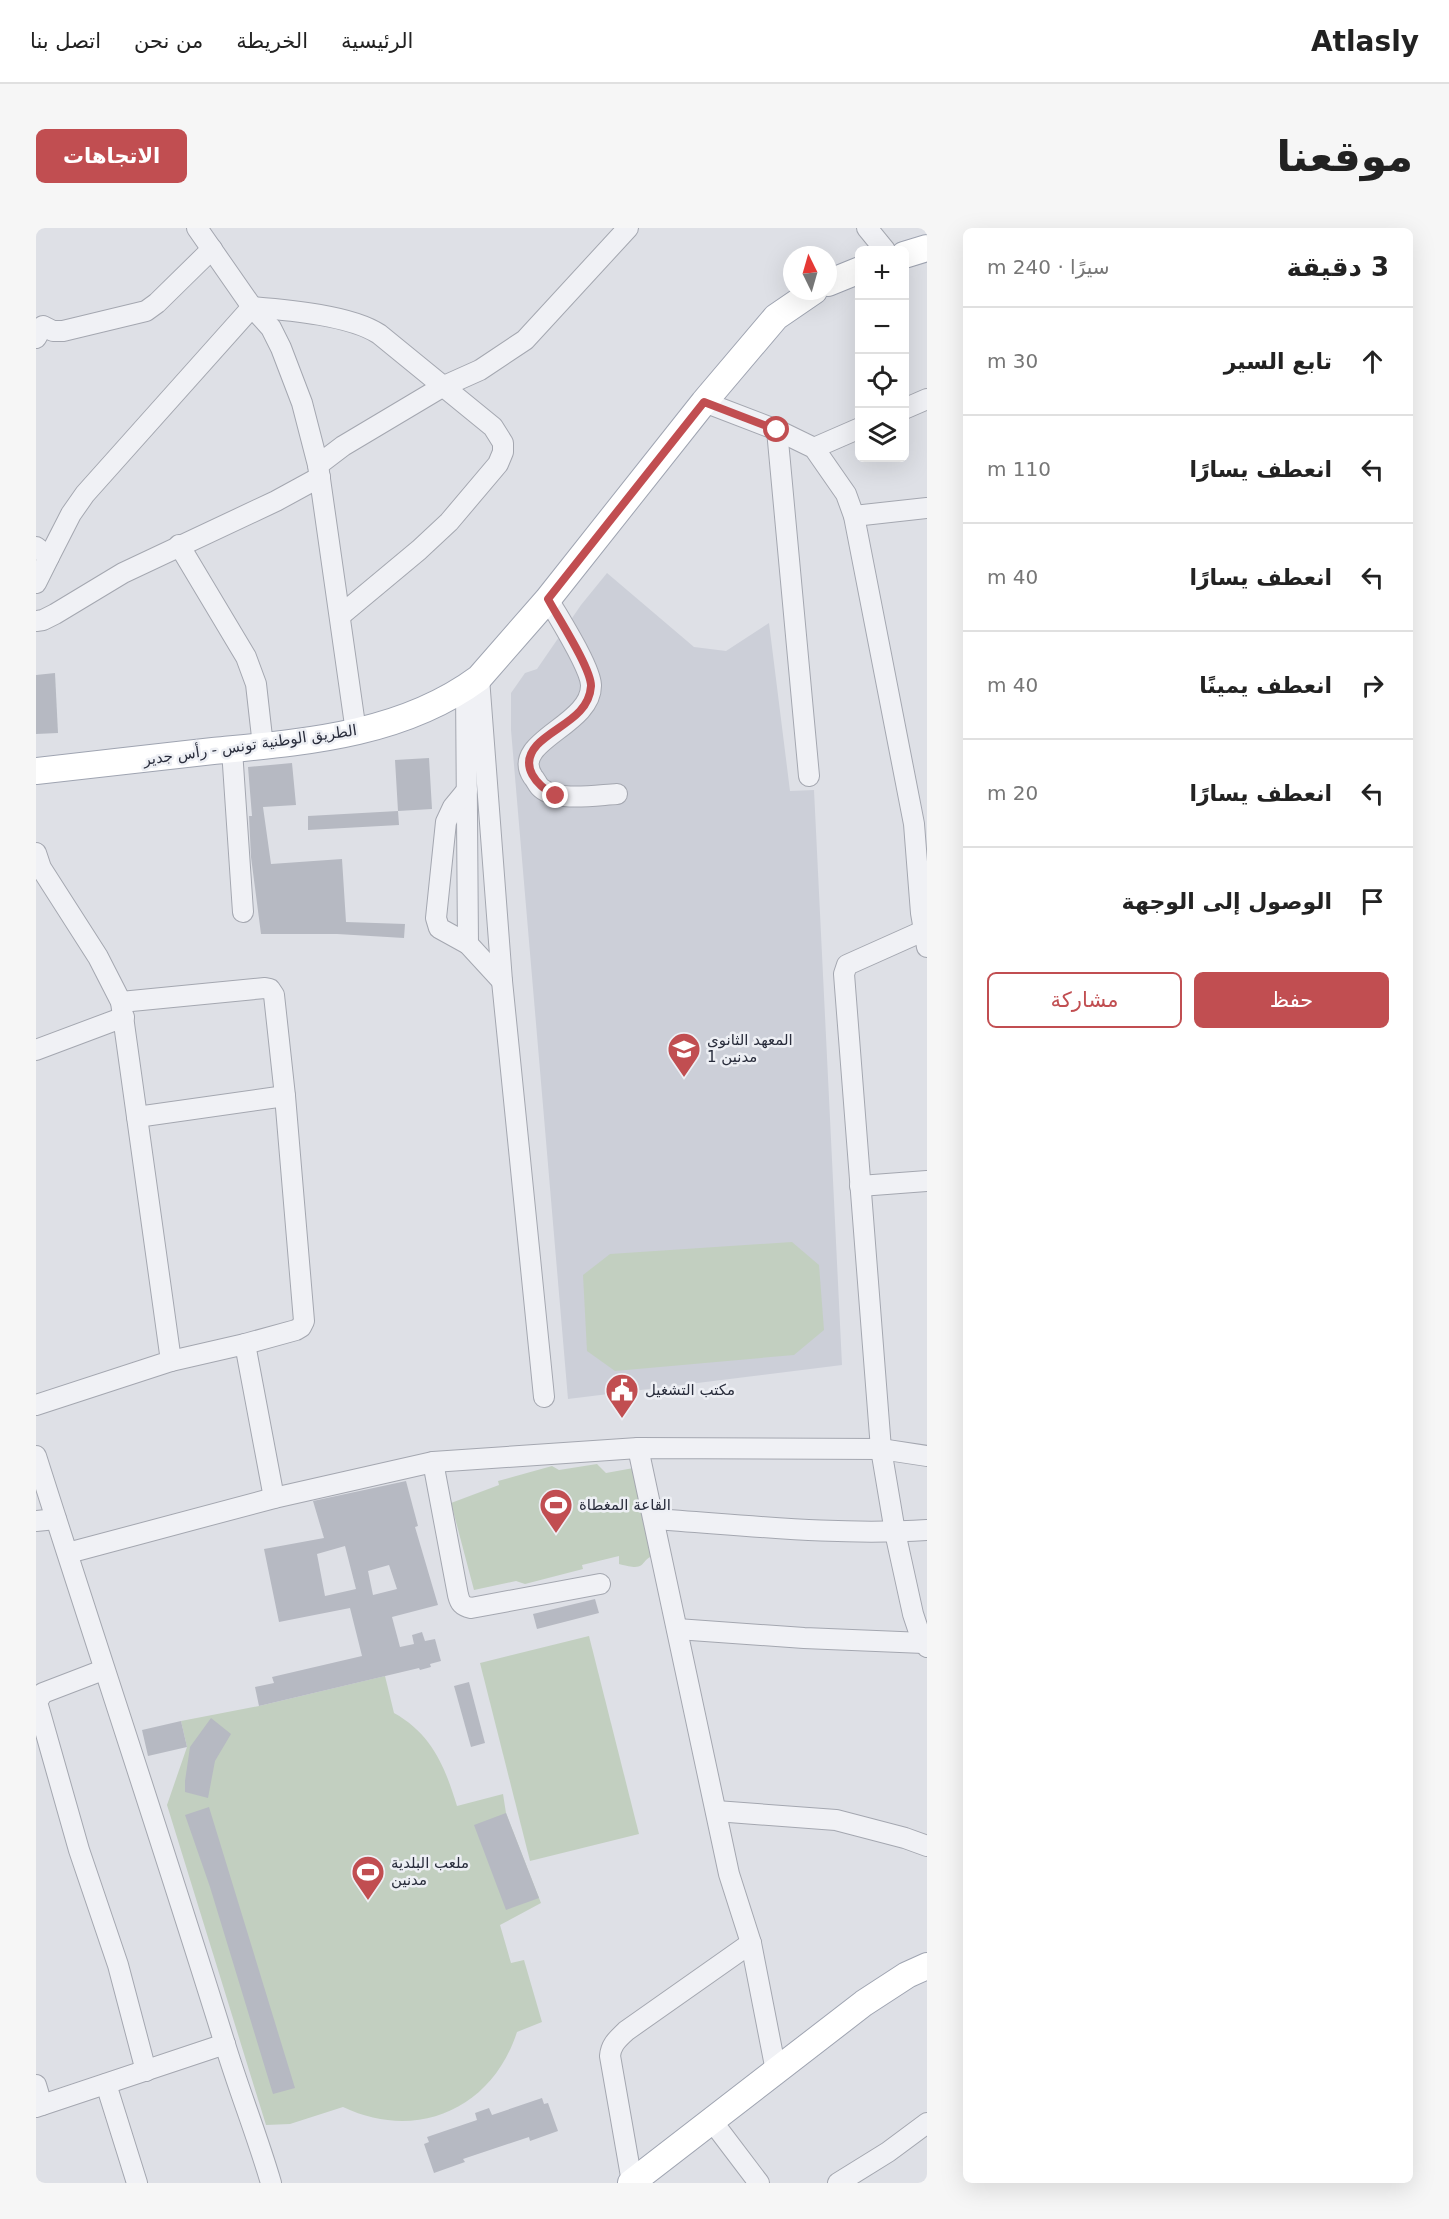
<!DOCTYPE html>
<html lang="ar">
<meta charset="utf-8">
<style>
:root{--surface:#fff;--page:#f6f6f6;--text:#222;--muted:#767676;--line:#e0e0e0;--accent:#c14e51}
body{margin:0;font-family:"DejaVu Sans",Vazirmatn,sans-serif;background:var(--page);color:var(--text);direction:rtl}
.controls{position:absolute;right:18px;top:18px;display:grid;overflow:hidden;border-radius:9px;box-shadow:0 6px 24px #0002}
.controls button{width:54px;height:54px;display:grid;place-items:center;padding:0;border:0;border-bottom:2px solid var(--line);background:var(--surface);color:var(--text);font:30px sans-serif}
.compass{position:absolute;left:747px;top:18px;width:54px;height:54px;border-radius:50%;background:var(--surface);box-shadow:0 6px 24px #0002;rotate:355deg}
.stop{position:absolute;width:18px;height:18px;margin:-14px;border:4px solid #c14e51;border-radius:50%;background:#fff}
.stop.end{background:#c14e51;border-color:#fff;box-shadow:0 2px 6px #0008}
.list{margin:0;padding:0;list-style:none}
h2{display:flex;justify-content:space-between;align-items:center;height:78px;margin:0;padding:0 24px;font-size:26px}
h2 small{font-size:20px;font-weight:400;color:var(--muted)}
.list li{display:grid;grid-template-columns:39px 1fr auto;gap:18px;align-items:center;box-sizing:border-box;height:108px;padding:0 24px;border-top:2px solid var(--line)}
.list b{display:block;font-size:22px;white-space:nowrap}
.list em{font-size:20px;font-style:normal;color:var(--muted)}
.actions{display:flex;gap:12px;padding:18px 24px}
.actions a{flex:1;padding:14px 0;border:2px solid var(--accent);border-radius:9px;text-align:center;font-size:21px;color:var(--accent)}
.actions .main{background:var(--accent);color:#fff}
.icon{flex:none;width:33px;height:33px;fill:none;stroke:currentColor;stroke-width:2;stroke-linecap:round;stroke-linejoin:round}
.map{position:relative;flex:none;width:891px;height:1955px;overflow:hidden;direction:ltr;border-radius:9px}
header{display:flex;align-items:center;gap:36px;box-sizing:border-box;height:84px;padding:0 30px;background:var(--surface);border-bottom:2px solid var(--line)}
header strong{font-size:28px}
nav{display:flex;gap:33px;margin-inline-start:auto;font-size:21px}
.intro{display:flex;align-items:center;justify-content:space-between;box-sizing:border-box;height:144px;padding:0 36px}
h1{margin:0;font-size:42px}
.button{padding:15px 27px;border-radius:9px;background:var(--accent);color:#fff;font-size:21px;font-weight:700}
main{display:flex;gap:36px;padding:0 36px}
aside{flex:1;background:var(--surface);border-radius:9px;box-shadow:0 6px 24px #0002}
.map>svg:first-child{display:block}
</style>
<header>
<strong>Atlasly</strong>
<nav><a>الرئيسية</a><a>الخريطة</a><a>من نحن</a><a>اتصل بنا</a></nav>
</header>
<div class="intro"><h1>موقعنا</h1><a class="button">الاتجاهات</a></div>
<main>
<aside>
<h2>3 دقيقة<small>سيرًا · 240 m</small></h2>
<ul class="list">
<li><svg class="icon" aria-label="ahead" viewBox="0 0 24 24"><path d="M12 20V5M6 11l6-6 6 6"/></svg><div><b>تابع السير</b></div><em>30 m</em></li>
<li><svg class="icon" aria-label="left" viewBox="0 0 24 24"><path d="M17 20v-9H6M10 6l-5 5 5 5"/></svg><div><b>انعطف يسارًا</b></div><em>110 m</em></li>
<li><svg class="icon" aria-label="left" viewBox="0 0 24 24"><path d="M17 20v-9H6M10 6l-5 5 5 5"/></svg><div><b>انعطف يسارًا</b></div><em>40 m</em></li>
<li><svg class="icon" aria-label="right" viewBox="0 0 24 24"><path d="M7 20v-9h11M14 6l5 5-5 5"/></svg><div><b>انعطف يمينًا</b></div><em>40 m</em></li>
<li><svg class="icon" aria-label="left" viewBox="0 0 24 24"><path d="M17 20v-9H6M10 6l-5 5 5 5"/></svg><div><b>انعطف يسارًا</b></div><em>20 m</em></li>
<li><svg class="icon" aria-label="arrive" viewBox="0 0 24 24"><path d="M6 21V4h12l-3 4 3 4H6"/></svg><div><b>الوصول إلى الوجهة</b></div></li>
</ul>
<div class="actions"><a class="main">حفظ</a><a>مشاركة</a></div>
</aside>
<div class="map">
<svg width="891" height="1955" viewBox="0 0 891 1955">
<rect width="100%" height="100%" fill="#dee0e6"/>
<path fill="#cccfd8" d="M571 345 658 419 690 423 733 395 754 563 778 562 806 1137 532 1171 475 502V465L489 445 501 441 545 377Z"/>
<g fill="#c2cfc0">
<path d="M756 1014 783 1037 788 1102 758 1127 579 1143 551 1123 547 1047 574 1026Z"/>
<path d="M561 1236 570 1245 603 1239 620 1327C601 1331 615 1345 583 1336V1328L546 1337 547 1341 489 1356 480 1353 438 1362 415 1275 463 1257 462 1253 516 1238 523 1242Z"/>
<path d="M553 1408 603 1606 494 1633 444 1435Z"/>
<path d="M349 1448 358 1485C396 1506 409 1539 421 1578L467 1566 470 1585 505 1675 464 1697 475 1735 488 1732 506 1794 481 1804C456 1881 381 1914 307 1879L254 1896 230 1897 131 1577 151 1519 145 1493 223 1478Z"/>
</g>
<g fill="#b6b9c2" fill-rule="evenodd">
<path d="M19 445 22 505 0 506V447Z"/>
<path d="M393 530 396 581 362 583 363 597 272 602V588L362 583 359 532Z"/>
<path d="M256 535 260 577 227 579 235 636 306 631 310 694 369 696 368 710 301 706H225L215 629 213 588H216L212 539Z"/>
<path d="M370 1253 382 1298 379 1299 402 1377 356 1389 364 1419 378 1416 376 1407 386 1404 389 1413 399 1411 405 1433 394 1436 395 1439 384 1442 383 1440 223 1478 219 1459 238 1455 236 1449 326 1428 314 1380 243 1394 228 1321 288 1310 277 1273ZM309 1318 320 1361 289 1368 281 1326ZM353 1337 361 1361 337 1367 332 1343Z"/>
<path d="M559 1371 563 1385 501 1401 497 1386Z"/>
<path d="M433 1454 449 1515 435 1519 418 1458Z"/>
<path d="M175 1490 195 1506 179 1533 172 1570 149 1564V1553L154 1519Z"/>
<path d="M145 1493 151 1519 112 1528 106 1502Z"/>
<path d="M173 1579 259 1860 237 1866 174 1659 149 1587Z"/>
<path d="M470 1585 503 1670 470 1682 438 1597Z"/>
<path d="M506 1870 508 1876 512 1875 522 1903 494 1913 493 1909 427 1931 429 1934 398 1945 388 1916 393 1914 391 1909 441 1892 439 1885 453 1880 456 1887Z"/>
</g>
<g fill="none" stroke-linecap="round" stroke-linejoin="round">
<defs>
<g id="minor">
<path d="M161 0 216 79 235 100 245 120 266 175 282 237 320 504"/>
<path d="M831 0 849 22"/>
<path d="M0 110 7 98 17 103H27L110 83 121 75 176 21"/>
<path d="M668 174 741 202 773 548"/>
<path d="M868 181 891 171"/>
<path d="M741 202 778 220 810 266 818 288 878 596 885 685 891 719"/>
<path d="M778 220 824 200"/>
<path d="M282 237 307 218 406 159 444 142 489 112 592 0"/>
<path d="M818 288 891 280"/>
<path d="M143 317 210 429 220 456 227 518"/>
<path d="M0 319 13 329 0 355"/>
<path d="M13 329 35 286 49 266 216 79C251 82 314 87 343 106L457 199 467 215V224L462 236 413 294 383 322 305 387"/>
<path d="M512 371C522 389 554 438 555 457 556 498 473 513 497 549 500 552 502 558 505 560 521 574 561 567 581 566"/>
<path d="M0 393 7 392 19 386 87 345 240 273 284 249"/>
<path d="M443 450 466 753 508 1169"/>
<path d="M430 460 432 716"/>
<path d="M196 522 207 684"/>
<path d="M431 562 417 579 410 594 400 690 403 700 432 716 466 753"/>
<path d="M0 625 5 640 62 729 85 774 135 1133 0 1177"/>
<path d="M887 703 811 737 808 746 845 1221 859 1304 877 1386 884 1407 891 1419"/>
<path d="M85 774 229 760 234 761 238 767 249 868 268 1093 265 1099 260 1102 209 1116"/>
<path d="M0 822 88 789"/>
<path d="M101 889 249 868"/>
<path d="M824 958 891 953"/>
<path d="M135 1133 209 1116 238 1270"/>
<path d="M602 1220 693 1646 715 1715 740 1843"/>
<path d="M0 1228C62 1423 127 1617 188 1813 202 1860 221 1907 235 1955"/>
<path d="M397 1234 422 1367C424 1375 426 1378 435 1380L564 1356"/>
<path d="M618 1291C708 1297 800 1308 891 1302"/>
<path d="M0 1293 20 1291"/>
<path d="M32 1325 238 1270 397 1234 602 1220 845 1221 891 1228"/>
<path d="M641 1401 768 1410 888 1415"/>
<path d="M67 1442 7 1465 1 1474 43 1622 82 1737 110 1843"/>
<path d="M680 1583 800 1592 869 1610 891 1618"/>
<path d="M70 1856 101 1955"/>
<path d="M0 1857 6 1877"/>
<path d="M0 1879 189 1816"/>
<path d="M676 1893 723 1955"/>
<path d="M596 1954 574 1828C575 1816 582 1811 590 1803L715 1715"/>
<path d="M802 1955 852 1924 891 1895"/>
</g>
<g id="major">
<path d="M868 27 891 20"/>
<path d="M792 55 824 42"/>
<path d="M0 543C59 536 118 530 177 523 269 514 366 507 443 450L512 371 668 174 740 89 778 63"/>
<path d="M595 1955 828 1775 871 1747 891 1738"/>
</g>
</defs>
<use href="#minor" stroke="#a4a7b0" stroke-width="22"/>
<use href="#major" stroke="#9fa4b1" stroke-width="28"/>
<use href="#minor" stroke="#f0f1f5" stroke-width="20"/>
<use href="#major" stroke="#fff" stroke-width="26"/>
</g>
<g fill="none" stroke-linecap="round" stroke-linejoin="round">
<path stroke="#c14e51" stroke-width="8" d="M520 568C501 558 482 538 501 517 519 498 553 489 555 458 555 440 521 388 512 371L668 174 741 202"/>
</g>
<defs>
<symbol id="school-pin" viewBox="-11 -11 22 30"><path d="M0 17L-7.5 6A9.5 9.5 0 1 1 7.5 6Z" fill="#c14e51" stroke="#edeff4"/><path d="M0-5L7-2L0 1L-7-2ZM-4 1L0 2.5L4 1V4Q0 6-4 4Z" fill="#fff"/></symbol>
<symbol id="civic-pin" viewBox="-11 -11 22 30"><path d="M0 17L-7.5 6A9.5 9.5 0 1 1 7.5 6Z" fill="#c14e51" stroke="#edeff4"/><path d="M-.6-6.5H3V-4.5H.6V-3L4-1V1h2V6H-6V1h2V-1L-.6-3ZM-1.2 2.5V6h2.4V2.5Z" fill="#fff"/></symbol>
<symbol id="stadium-pin" viewBox="-11 -11 22 30"><path d="M0 17L-7.5 6A9.5 9.5 0 1 1 7.5 6Z" fill="#c14e51" stroke="#edeff4"/><path d="M0-5a6.5 5 0 1 0 0 10a6.5 5 0 1 0 0-10ZM-3.5-1.8h7v3.6h-7Z" fill="#fff"/></symbol>
</defs>
<g fill-rule="evenodd">
<use href="#school-pin" x="629" y="802" width="38" height="52"/>
<use href="#civic-pin" x="567" y="1143" width="38" height="52"/>
<use href="#stadium-pin" x="501" y="1258" width="38" height="52"/>
<use href="#stadium-pin" x="313" y="1625" width="38" height="52"/>
</g>
<g text-anchor="middle" stroke-width="5" stroke-linejoin="round" paint-order="stroke">
<g font-size="15" fill="#292d3c" stroke="#edeff4">
<text transform="translate(214 517) rotate(-8)" y="5">الطريق الوطنية تونس - رأس جدير</text>
</g>
<g font-size="15" fill="#292d3c" stroke="#edeff4" text-anchor="start">
<text x="671" y="817">المعهد الثانوي<tspan x="671" dy="17">مدنين 1</tspan></text>
<text x="609" y="1167">مكتب التشغيل</text>
<text x="543" y="1282">القاعة المغطاة</text>
<text x="355" y="1640">ملعب البلدية<tspan x="355" dy="17">مدنين</tspan></text>
</g>
</g>
</svg>
<div class="controls">
<button>+</button>
<button>−</button>
<button><svg class="icon" aria-label="locate" viewBox="0 0 24 24"><circle cx="12" cy="12" r="6"/><path d="M12 2v4M12 18v4M2 12h4M18 12h4"/></svg></button>
<button><svg class="icon" aria-label="layers" viewBox="0 0 24 24"><path d="M12 4l9 5-9 5-9-5zM3 14l9 5 9-5"/></svg></button>
</div>
<svg class="compass" viewBox="-18 -18 36 36"><path d="M0-13l5 13h-10z" fill="#e53935"/><path d="M0 13l5-13h-10z" fill="#767676"/></svg>
<div class="stop" style="left:741px;top:202px"></div>
<div class="stop end" style="left:520px;top:568px"></div>
</div>
</main>
